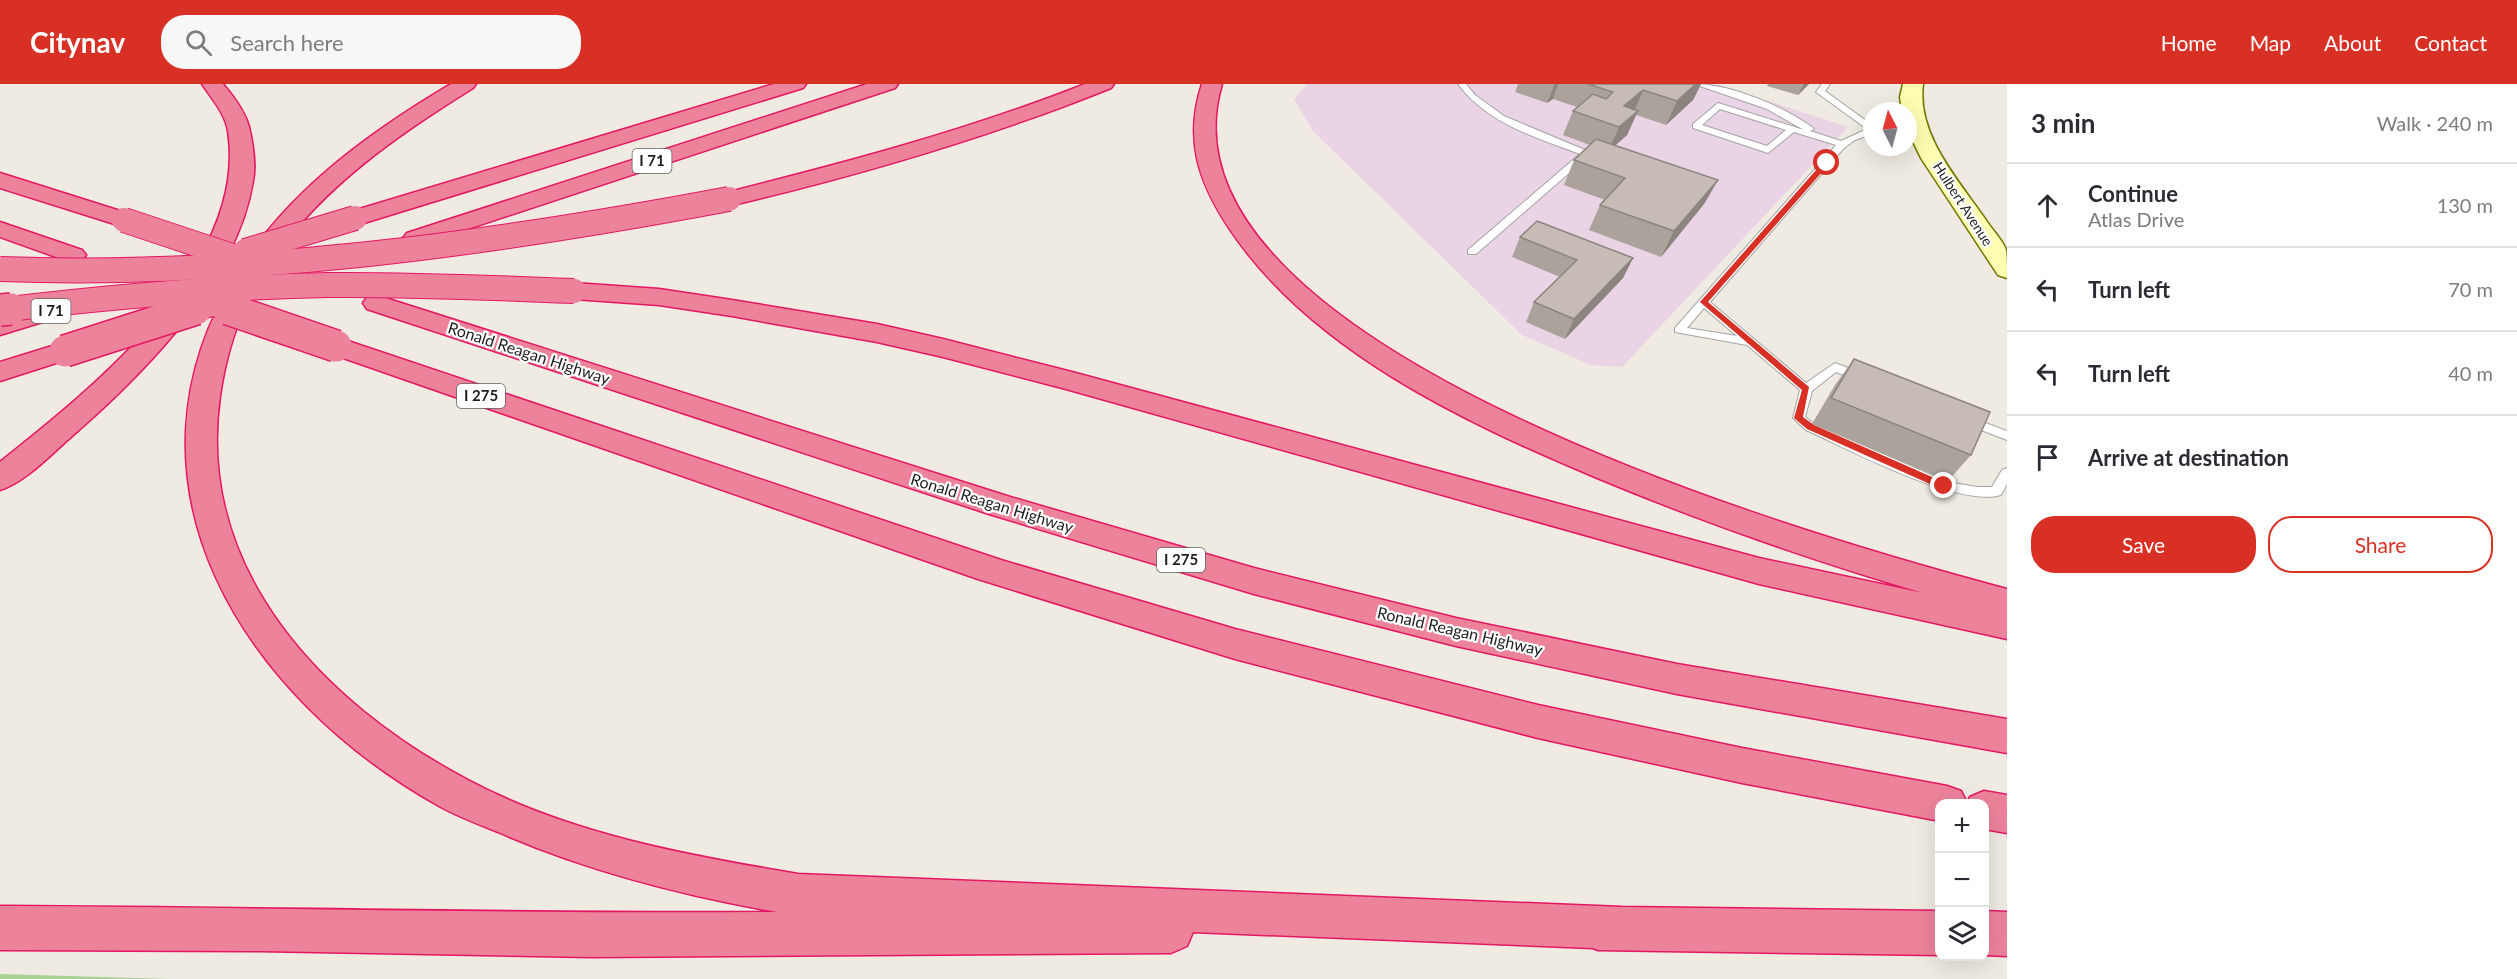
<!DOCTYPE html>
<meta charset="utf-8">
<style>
:root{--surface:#fff;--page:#f7f7f7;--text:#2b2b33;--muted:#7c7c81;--line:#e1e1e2;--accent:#d93025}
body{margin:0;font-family:Lato,sans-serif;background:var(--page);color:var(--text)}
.controls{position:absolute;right:18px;bottom:18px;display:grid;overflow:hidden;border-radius:12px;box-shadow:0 6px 24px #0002}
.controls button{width:54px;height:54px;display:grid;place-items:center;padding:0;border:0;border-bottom:2px solid var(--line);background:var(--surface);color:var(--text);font:30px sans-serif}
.compass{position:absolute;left:1863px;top:18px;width:54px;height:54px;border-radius:50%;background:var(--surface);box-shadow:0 6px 24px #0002;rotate:354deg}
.stop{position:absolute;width:18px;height:18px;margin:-14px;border:4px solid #d93025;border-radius:50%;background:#fff}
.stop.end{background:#d93025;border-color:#fff;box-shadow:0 2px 6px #0008}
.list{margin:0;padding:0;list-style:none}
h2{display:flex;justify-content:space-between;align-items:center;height:78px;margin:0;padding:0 24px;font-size:26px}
h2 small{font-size:20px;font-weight:400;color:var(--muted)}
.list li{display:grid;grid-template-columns:39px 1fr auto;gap:18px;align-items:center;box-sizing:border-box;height:84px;padding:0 24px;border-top:2px solid var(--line)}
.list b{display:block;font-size:22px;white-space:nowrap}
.list p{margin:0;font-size:20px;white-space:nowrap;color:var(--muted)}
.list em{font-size:20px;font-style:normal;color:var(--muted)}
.actions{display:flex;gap:12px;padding:18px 24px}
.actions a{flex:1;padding:14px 0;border:2px solid var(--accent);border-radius:24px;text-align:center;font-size:21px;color:var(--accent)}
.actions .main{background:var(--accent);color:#fff}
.icon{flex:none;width:33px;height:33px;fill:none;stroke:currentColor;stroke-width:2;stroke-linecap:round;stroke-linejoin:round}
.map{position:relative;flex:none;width:2007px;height:895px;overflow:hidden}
header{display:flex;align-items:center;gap:36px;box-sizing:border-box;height:84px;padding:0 30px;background:var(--accent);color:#fff}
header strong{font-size:28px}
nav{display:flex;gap:33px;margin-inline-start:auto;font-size:21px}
.search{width:420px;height:54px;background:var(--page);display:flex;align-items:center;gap:15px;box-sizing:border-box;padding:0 21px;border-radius:24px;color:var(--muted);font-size:22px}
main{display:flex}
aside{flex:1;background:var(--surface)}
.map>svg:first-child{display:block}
</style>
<header>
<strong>Citynav</strong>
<div class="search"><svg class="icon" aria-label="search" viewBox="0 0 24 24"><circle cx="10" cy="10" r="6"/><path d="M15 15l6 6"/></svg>Search here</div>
<nav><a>Home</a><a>Map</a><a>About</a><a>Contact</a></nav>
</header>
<main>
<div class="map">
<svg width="2007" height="895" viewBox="0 0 2007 895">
<rect width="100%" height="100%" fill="#efeae2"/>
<path fill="#e9d3e5" d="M1308 0H1716L1848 43 1622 283 1591 281 1522 251 1313 47 1294 15Z"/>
<path fill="#a8d194" d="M0 890 171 895H0Z"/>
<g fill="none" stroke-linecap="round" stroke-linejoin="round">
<defs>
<g id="lane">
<path d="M1458 0H1466L1475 11 1504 32 1592 69 1476 170H1468V166L1580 70C1536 54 1487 39 1458 0Z"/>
<path d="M1694 0C1731 0 1782 22 1812 43L1814 45 1810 47 1841 57 1867 45 1816 8 1822 0H1830L1825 7 1872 41V50L1855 56 1844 64 1710 218 1806 299 1835 279 1864 290 1866 293 1864 296H1856L1836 288 1812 307 1805 333 1814 340 1947 398 1977 403H1992L2002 386 2007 384V400L2001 411C1958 424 1848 365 1806 346L1793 334 1800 306 1747 261 1675 248V244L1836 61 1794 48 1768 69 1693 44V40L1718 19 1804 46 1767 25ZM1720 25 1786 46 1767 62 1702 41ZM1704 224 1737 252 1687 244Z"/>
<path d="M1967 332 2007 347V356L1963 339 1961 336Z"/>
</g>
<path id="secondary" d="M1903 0H1923C1916 52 1961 99 1988 139 1994 148 2003 157 2006 166 2007 173 2007 186 2007 194L1998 191 1921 74 1908 47V27H1902L1900 13Z"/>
<g id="highway">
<path d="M202 0H223C234 13 247 30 250 47 253 61 256 83 253 97 238 193 149 284 79 346 57 364 27 398 0 406V378C92 305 249 180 228 47 225 29 212 15 202 0Z"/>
<path d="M451 0H476L473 4C399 50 325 101 274 173 244 214 227 263 220 312 195 487 324 620 468 696 569 750 686 771 798 790L1622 823 1940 827V871L1598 866 1593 864 1193 848 1187 862 1171 869 592 873 261 867 0 866V822C259 823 518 830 777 828 681 811 587 787 498 748 478 740 457 732 439 722 246 614 104 399 239 186 291 105 370 48 451 0Z"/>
<path d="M774 0H806L803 4 364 139 355 141 346 139 343 134 346 129Z"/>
<path d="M867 0H898L895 4 425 159 416 162 407 159 403 154 407 149Z"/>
<path d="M1085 0H1114L1111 4C987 54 859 91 729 122L721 120 717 115 721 110C844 79 966 47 1085 0Z"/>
<path d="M1202 0H1222C1142 265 1827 457 2007 505V555L1759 500 1066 305 943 273 877 258 732 232 659 221 574 215 565 213 561 207 565 201 574 199 659 205 732 216 877 240 943 255 1072 288 1759 474 1923 509C1812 476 1702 438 1595 393 1464 338 1310 266 1229 144 1198 97 1184 55 1202 0Z"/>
<path d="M0 89 133 131 136 136 133 141 124 143 0 104Z"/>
<path d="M0 138 82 166 86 171 82 176 73 179 0 153Z"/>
<path d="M376 211 1007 412 1254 484 1456 534 1677 580 2007 635V669L1677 610 1456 562 1254 510 989 430 367 225 363 219 367 213Z"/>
<path d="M66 214 75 216 79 222 75 228 0 251V234Z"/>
<path d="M336 253 1001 476 1235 545 1538 621 1742 664 1947 702 1961 707 1967 719 1970 713 1984 707 2007 711V749L1984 745V720H1940V737L1742 699 1538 654 1235 575 978 495 326 268 322 262 326 256Z"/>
<path d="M65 258 75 261 79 267 75 273 0 297V278Z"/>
<path d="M1984 827 2007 828V872L1984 871Z"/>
</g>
</defs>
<use href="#lane" stroke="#a4a4a4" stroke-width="2"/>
<use href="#secondary" stroke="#6f7800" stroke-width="3"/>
<use href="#highway" stroke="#e51765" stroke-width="3"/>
<use href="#lane" fill="#fff" fill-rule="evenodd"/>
<use href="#secondary" fill="#fdfeb1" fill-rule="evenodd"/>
<use href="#highway" fill="#ec839b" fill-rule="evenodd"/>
<defs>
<g id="highway-bridge-far1">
<path d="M124 136 238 174"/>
<path d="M245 167 355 134"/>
<path d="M0 185C245 194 489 160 729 115"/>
<path d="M197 214 232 226"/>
<path d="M0 226C109 213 218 203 328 201 410 200 492 204 574 207"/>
<path d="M192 226 217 218"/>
</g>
<g id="highway-bridge">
<path d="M228 225 336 262"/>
<path d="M0 226 11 225"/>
<path d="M65 267 196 225"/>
</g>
</defs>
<use href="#highway-bridge-far1" stroke="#e51765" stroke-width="26" stroke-linecap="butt"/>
<use href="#highway-bridge" stroke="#e51765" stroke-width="34" stroke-linecap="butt"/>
<use href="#highway-bridge-far1" stroke="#ec839b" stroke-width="24"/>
<use href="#highway-bridge" stroke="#ec839b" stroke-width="31"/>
</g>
<g fill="#aba29c">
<path d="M1518 0H1701L1693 16 1666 41 1636 31 1627 51 1615 61 1718 96 1704 120 1661 173 1589 146 1600 121 1605 116 1564 101 1574 76 1590 61 1563 51 1573 27 1577 23 1553 15 1547 19 1515 8Z"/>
<path d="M1768 0H1809L1798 11 1767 2Z"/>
<path d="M1520 153 1633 174 1623 194 1565 255 1526 238 1534 218 1560 193 1512 173Z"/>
<path d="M1854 275 1971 371 1948 397 1812 340 1835 301Z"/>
</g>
<g fill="#8b847f">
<path d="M1555 0H1558L1553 15 1547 19Z"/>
<path d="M1696 0H1701L1693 16 1666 41 1677 17Z"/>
<path d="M1804 0H1809L1798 11Z"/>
<path d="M1643 6 1633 30 1624 22Z"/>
<path d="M1638 27 1627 51 1608 68 1619 43Z"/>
<path d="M1718 96 1704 120 1661 173 1674 147Z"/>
<path d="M1633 174 1623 194 1565 255 1574 235Z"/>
</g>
<g fill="#c7bcb5" stroke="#8b847f" stroke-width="1.5">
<path d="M1588 0H1696L1677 17 1643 6 1624 22 1638 27 1619 43 1573 27 1593 10 1606 15 1613 8Z"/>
<path d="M1596 55 1718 96 1674 147 1600 121 1625 94 1574 76Z"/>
<path d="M1537 137 1633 174 1574 235 1534 218 1577 176 1520 153Z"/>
<path d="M1854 275 1990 328 1971 371 1831 314Z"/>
</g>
<path fill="#d93025" d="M1824 77 1830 79 1708 218 1809 303 1803 333 1814 341 1948 400V405H1941L1807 345 1794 334 1802 306 1700 218Z"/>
<g text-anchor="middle" stroke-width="4.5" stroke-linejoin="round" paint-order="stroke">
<g font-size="14" fill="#1d1d1d" stroke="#fff">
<text transform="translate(1963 120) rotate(57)" y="5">Hulbert Avenue</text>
</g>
<g fill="#fff" stroke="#616161" stroke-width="1.5">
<rect x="632.5" y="65" width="39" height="24" rx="4.5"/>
<rect x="31.5" y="215" width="39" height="24" rx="4.5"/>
<rect x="457" y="300" width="48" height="24" rx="4.5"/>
<rect x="1157" y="464" width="48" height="24" rx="4.5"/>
</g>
<g font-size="15" font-weight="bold" fill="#1d1d1d">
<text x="652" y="82">I 71</text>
<text x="51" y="232">I 71</text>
<text x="481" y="317">I 275</text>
<text x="1181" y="481">I 275</text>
</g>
<g font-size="16" fill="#1d1d1d" stroke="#fff">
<text transform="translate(529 269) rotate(18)" y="6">Ronald Reagan Highway</text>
<text transform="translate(992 419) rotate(17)" y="6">Ronald Reagan Highway</text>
<text transform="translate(1460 547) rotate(13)" y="6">Ronald Reagan Highway</text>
</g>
</g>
</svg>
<div class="controls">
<button>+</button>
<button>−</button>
<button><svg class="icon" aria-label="layers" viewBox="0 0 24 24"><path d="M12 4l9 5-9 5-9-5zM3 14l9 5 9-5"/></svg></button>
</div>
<svg class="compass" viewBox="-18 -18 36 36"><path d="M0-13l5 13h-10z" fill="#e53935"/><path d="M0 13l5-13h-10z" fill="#7c7c81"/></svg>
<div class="stop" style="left:1827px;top:79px"></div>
<div class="stop end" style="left:1944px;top:402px"></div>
</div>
<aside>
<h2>3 min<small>Walk · 240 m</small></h2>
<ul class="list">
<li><svg class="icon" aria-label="ahead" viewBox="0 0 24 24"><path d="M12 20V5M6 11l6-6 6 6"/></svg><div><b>Continue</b><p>Atlas Drive</p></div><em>130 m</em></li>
<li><svg class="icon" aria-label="left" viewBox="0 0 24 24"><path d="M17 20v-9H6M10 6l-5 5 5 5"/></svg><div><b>Turn left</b></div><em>70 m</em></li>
<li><svg class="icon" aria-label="left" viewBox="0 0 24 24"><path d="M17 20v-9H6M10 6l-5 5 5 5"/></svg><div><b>Turn left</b></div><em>40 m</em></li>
<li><svg class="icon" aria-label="arrive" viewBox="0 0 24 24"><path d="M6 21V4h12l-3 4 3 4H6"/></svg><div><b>Arrive at destination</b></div></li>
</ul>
<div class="actions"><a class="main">Save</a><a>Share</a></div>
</aside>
</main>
